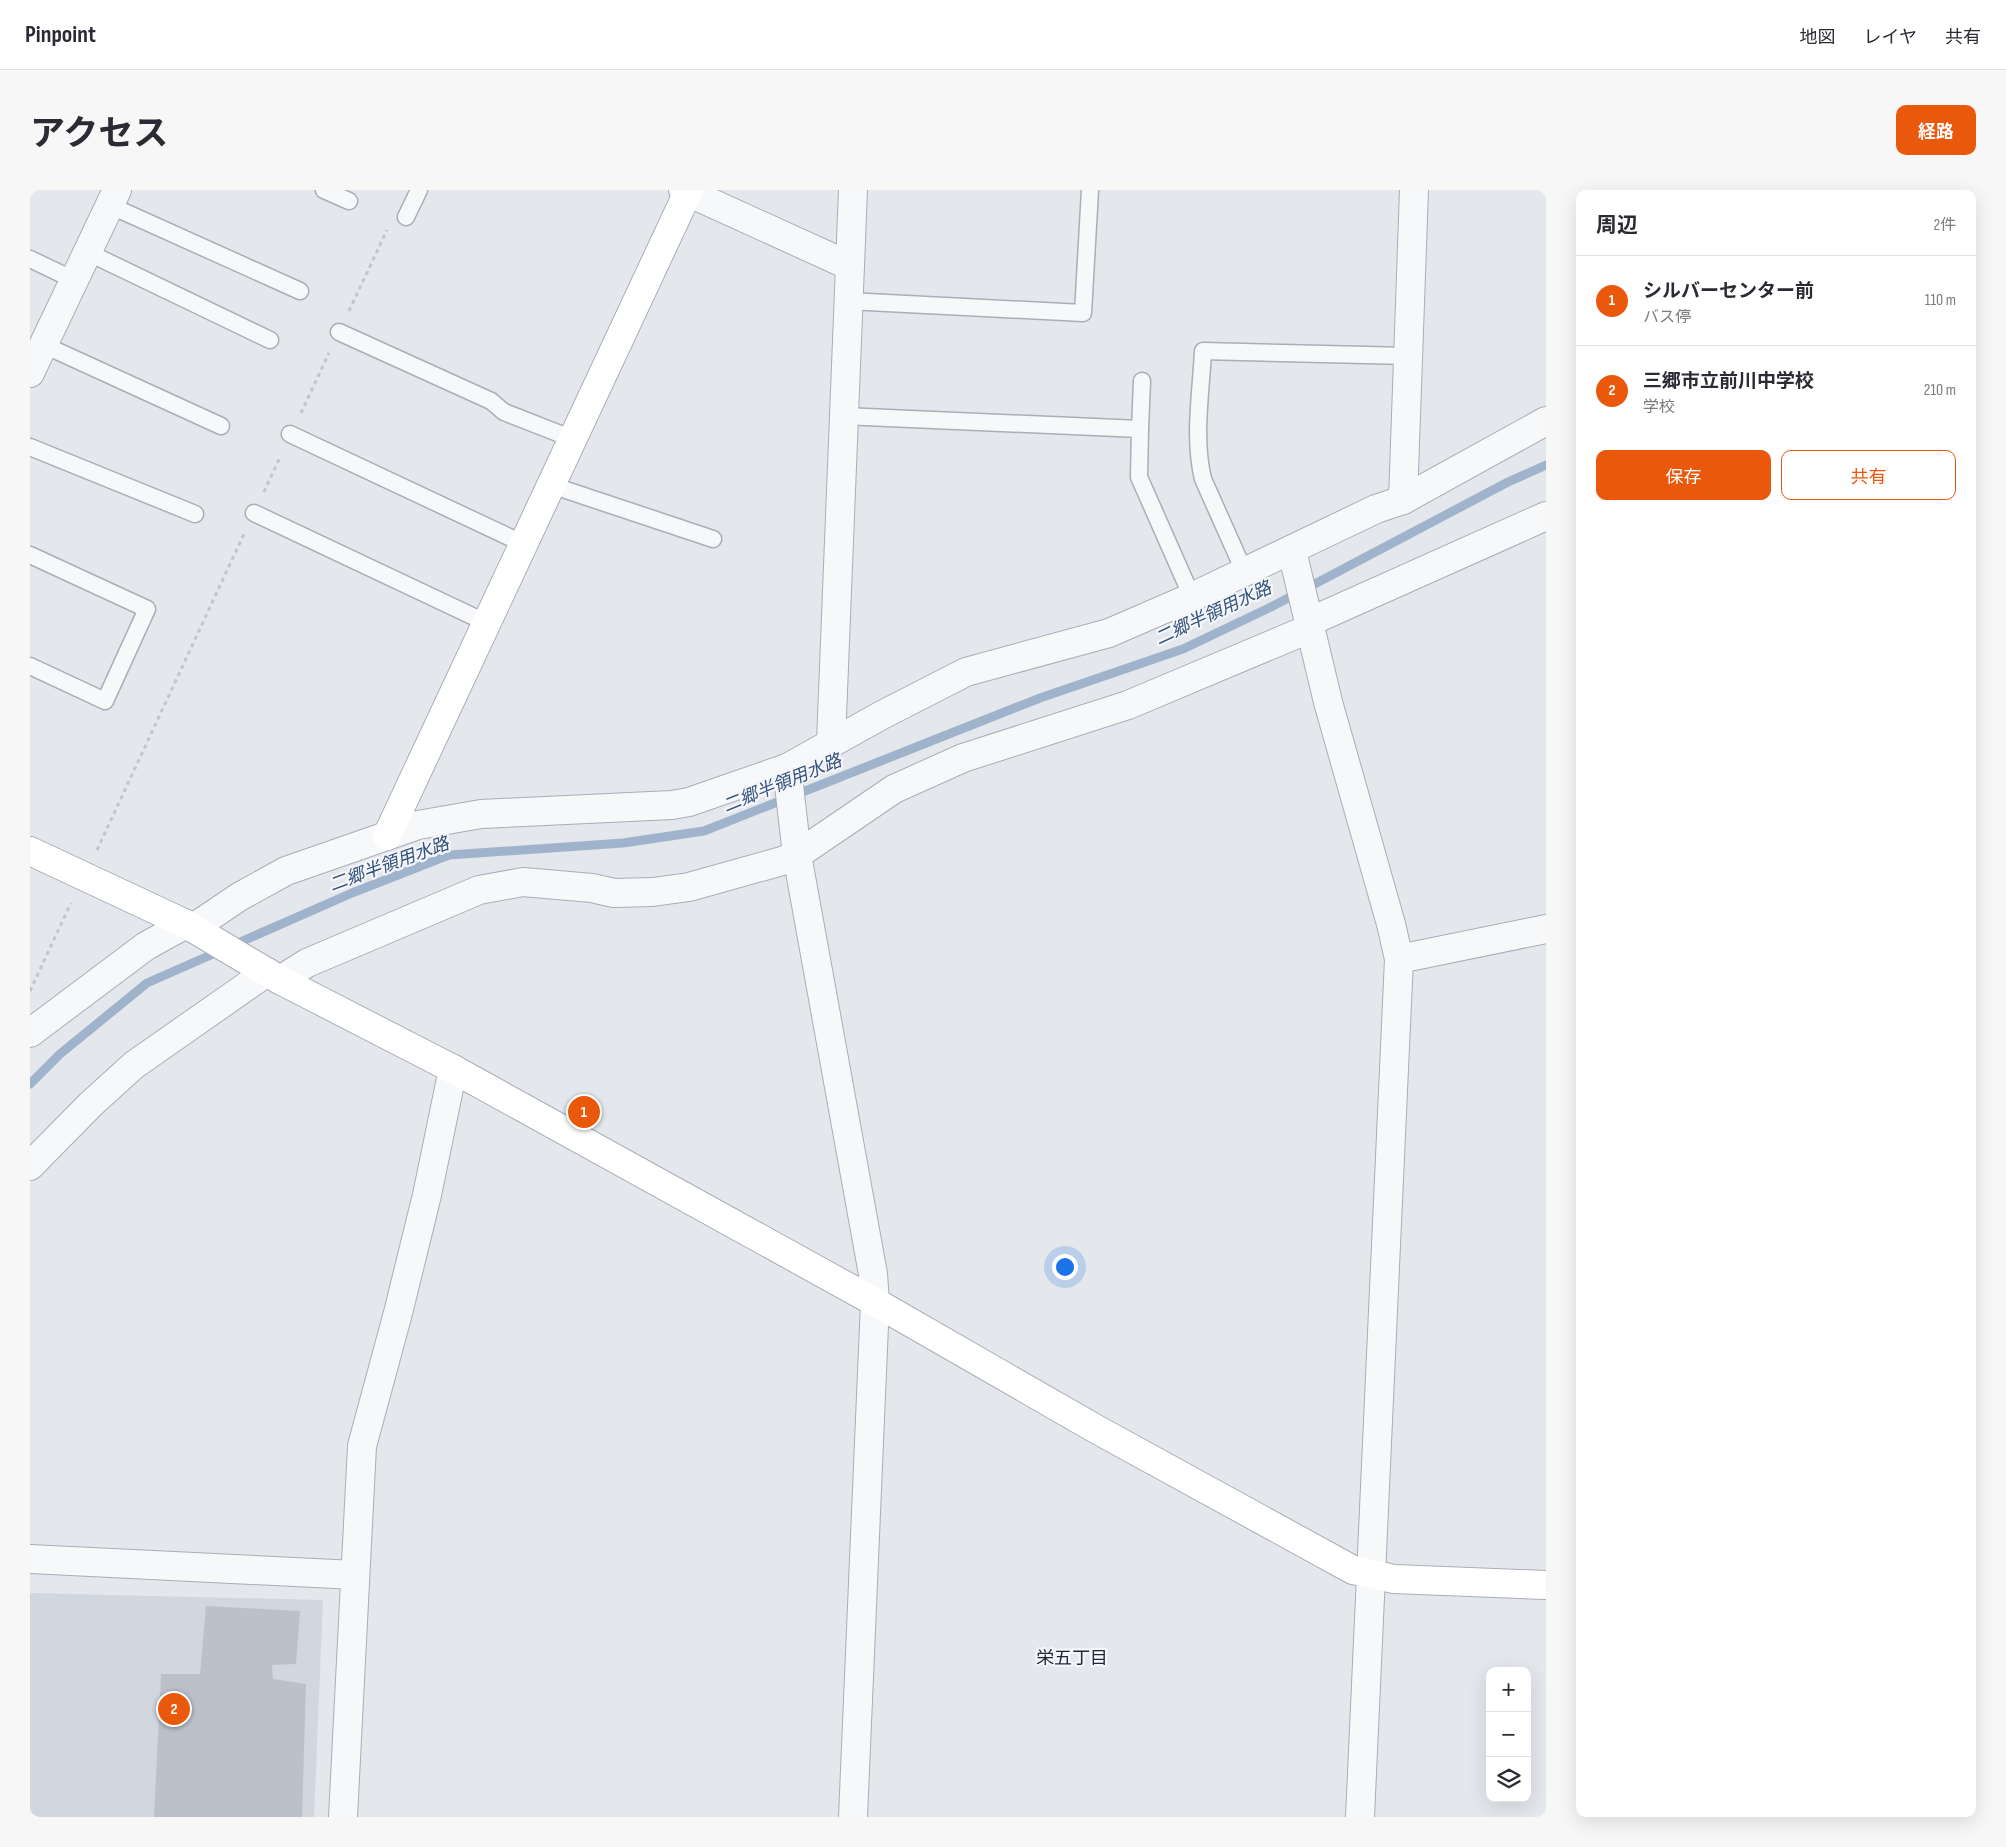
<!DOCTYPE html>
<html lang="ja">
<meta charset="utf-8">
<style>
:root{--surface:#fff;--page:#f7f7f7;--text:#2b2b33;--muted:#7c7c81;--line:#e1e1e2;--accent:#ea580c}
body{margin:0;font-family:"Sofia Sans Condensed","Noto Sans JP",sans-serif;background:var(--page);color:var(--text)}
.controls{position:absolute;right:15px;bottom:15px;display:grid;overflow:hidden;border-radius:10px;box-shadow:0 5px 20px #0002}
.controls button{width:45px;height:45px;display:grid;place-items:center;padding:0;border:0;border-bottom:1px solid var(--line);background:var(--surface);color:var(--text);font:25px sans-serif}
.you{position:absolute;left:1034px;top:1076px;width:18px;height:18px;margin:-12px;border:4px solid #fff;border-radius:50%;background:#1a73e8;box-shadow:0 0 0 8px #1a73e833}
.badge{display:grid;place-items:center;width:32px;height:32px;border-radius:50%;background:var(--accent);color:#fff;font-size:16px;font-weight:700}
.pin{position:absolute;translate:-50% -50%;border:2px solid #fff;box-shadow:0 1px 5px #0006}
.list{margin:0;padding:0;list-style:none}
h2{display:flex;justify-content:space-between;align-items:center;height:65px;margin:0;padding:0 20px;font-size:21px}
h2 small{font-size:16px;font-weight:400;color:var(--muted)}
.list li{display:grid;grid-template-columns:32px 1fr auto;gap:15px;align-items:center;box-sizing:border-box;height:90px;padding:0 20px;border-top:1px solid var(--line)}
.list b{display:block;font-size:19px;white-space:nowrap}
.list p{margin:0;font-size:16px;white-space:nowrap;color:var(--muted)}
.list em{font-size:16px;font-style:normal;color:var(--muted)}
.actions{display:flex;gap:10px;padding:15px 20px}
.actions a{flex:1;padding:11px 0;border:1px solid var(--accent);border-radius:10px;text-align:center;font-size:18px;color:var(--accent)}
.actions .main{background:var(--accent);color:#fff}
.icon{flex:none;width:28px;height:28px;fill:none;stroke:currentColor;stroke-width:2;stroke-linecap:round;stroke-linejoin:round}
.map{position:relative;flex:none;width:1516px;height:1627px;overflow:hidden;border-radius:10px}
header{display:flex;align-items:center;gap:30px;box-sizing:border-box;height:70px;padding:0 25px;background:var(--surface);border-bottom:1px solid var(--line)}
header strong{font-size:24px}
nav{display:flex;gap:28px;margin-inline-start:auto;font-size:18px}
.intro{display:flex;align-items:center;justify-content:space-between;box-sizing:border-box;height:120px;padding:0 30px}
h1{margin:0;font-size:35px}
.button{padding:12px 22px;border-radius:10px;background:var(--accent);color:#fff;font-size:18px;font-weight:700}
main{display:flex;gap:30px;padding:0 30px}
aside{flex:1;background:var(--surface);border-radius:10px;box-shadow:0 5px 20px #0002}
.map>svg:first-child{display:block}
</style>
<header>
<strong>Pinpoint</strong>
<nav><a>地図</a><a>レイヤ</a><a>共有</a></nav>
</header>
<div class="intro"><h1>アクセス</h1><a class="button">経路</a></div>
<main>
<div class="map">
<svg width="1516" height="1627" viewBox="0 0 1516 1627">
<rect width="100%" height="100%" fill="#e4e7ec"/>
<path fill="#d2d6de" d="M0 1403 293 1410 284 1627H0Z"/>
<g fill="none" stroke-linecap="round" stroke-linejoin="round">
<path stroke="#9fb4cc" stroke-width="9" d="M0 894 30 864 117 793 322 703 419 665 593 653 674 641 1010 508 1153 459 1241 417 1478 292 1516 275"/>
</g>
<path fill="#bbc0ca" d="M176 1416 270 1421 266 1474 242 1475 243 1489 276 1494 272 1627H124L131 1484H170Z"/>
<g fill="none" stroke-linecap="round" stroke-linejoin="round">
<defs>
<g id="lane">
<path d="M294 0 319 11"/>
<path d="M79 15 270 101"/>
<path d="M376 27 389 0"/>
<path d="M57 62 240 150"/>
<path d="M0 69 44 90"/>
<path d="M818 111 1053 123 1060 0"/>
<path d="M309 142 461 211 474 222 543 249"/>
<path d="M14 155 191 236"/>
<path d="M813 226 1110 239 1109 287 1162 407"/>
<path d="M1110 239 1112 191"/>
<path d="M260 244 494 354"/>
<path d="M0 257 165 324"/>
<path d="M521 295 683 349"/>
<path d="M224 323 457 433"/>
<path d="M0 365 117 419 75 511 0 476"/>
<path d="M1214 381 1173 289C1163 248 1171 203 1173 161L1378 166"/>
</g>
<g id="street">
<path d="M653 0 820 76"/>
<path d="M0 183 87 0"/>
<path d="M1373 310 1384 0"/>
<path d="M1262 361 1298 512 1361 734 1369 769 1516 739"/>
<path d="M1279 432 1516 326"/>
<path d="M801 552 823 0"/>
<path d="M757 578 767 665 843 1084 845 1112 823 1627"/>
<path d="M163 738 209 707 256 681 388 635 451 624 642 615 659 612 757 578 852 525 936 482 1079 443 1162 407 1346 319 1373 310 1516 231"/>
<path d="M250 790 277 773 449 700 493 692 562 698 584 703 623 702 659 697 752 671 767 665 864 599 933 568 1098 515 1281 438"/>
<path d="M0 843 116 756 156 734"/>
<path d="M0 976 61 914 104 875 237 782"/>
<path d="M0 1369 325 1385"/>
<path d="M313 1627 332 1256 368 1123 397 1005 423 879"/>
<path d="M1330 1627 1369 769"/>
</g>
<g id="secondary">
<path d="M357 646 659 0"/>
<path d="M0 661 156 734 250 790 423 879 845 1112 1066 1239 1323 1380 1364 1389 1516 1395"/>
</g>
</defs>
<use href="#lane" stroke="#a9aeb7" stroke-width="19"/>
<use href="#street" stroke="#a9aeb7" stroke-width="30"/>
<use href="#secondary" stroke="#a9aeb7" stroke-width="30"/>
<g stroke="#c2c5cb" stroke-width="3" stroke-dasharray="4 4" stroke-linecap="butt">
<path d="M319 121 357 40"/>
<path d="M271 223 299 163"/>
<path d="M234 302 250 267"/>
<path d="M67 660 214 344"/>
<path d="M0 801 41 713"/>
</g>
<use href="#lane" stroke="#f7f8fa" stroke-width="16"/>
<use href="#street" stroke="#f7f8fa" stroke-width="28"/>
<use href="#secondary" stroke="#fff" stroke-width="28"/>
</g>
<g text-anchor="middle" stroke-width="4.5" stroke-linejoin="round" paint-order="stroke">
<g font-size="18" font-style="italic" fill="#34527a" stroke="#f4f6f9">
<text transform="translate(1183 423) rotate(-25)" y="6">二郷半領用水路</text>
<text transform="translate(752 593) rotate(-22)" y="6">二郷半領用水路</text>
<text transform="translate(359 674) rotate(-20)" y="6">二郷半領用水路</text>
</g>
<g font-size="18" fill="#1d2536" stroke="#f4f6f9">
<text x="1042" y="1474">栄五丁目</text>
</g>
</g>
</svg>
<div class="controls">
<button>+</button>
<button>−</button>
<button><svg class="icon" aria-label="layers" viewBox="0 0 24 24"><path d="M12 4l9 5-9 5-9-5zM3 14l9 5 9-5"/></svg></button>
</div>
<div class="you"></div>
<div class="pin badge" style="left:554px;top:922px">1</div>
<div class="pin badge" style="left:144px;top:1519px">2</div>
</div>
<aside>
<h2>周辺<small>2件</small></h2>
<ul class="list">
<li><span class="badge">1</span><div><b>シルバーセンター前</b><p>バス停</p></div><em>110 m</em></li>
<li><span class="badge">2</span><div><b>三郷市立前川中学校</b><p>学校</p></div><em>210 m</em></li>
</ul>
<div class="actions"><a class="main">保存</a><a>共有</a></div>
</aside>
</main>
